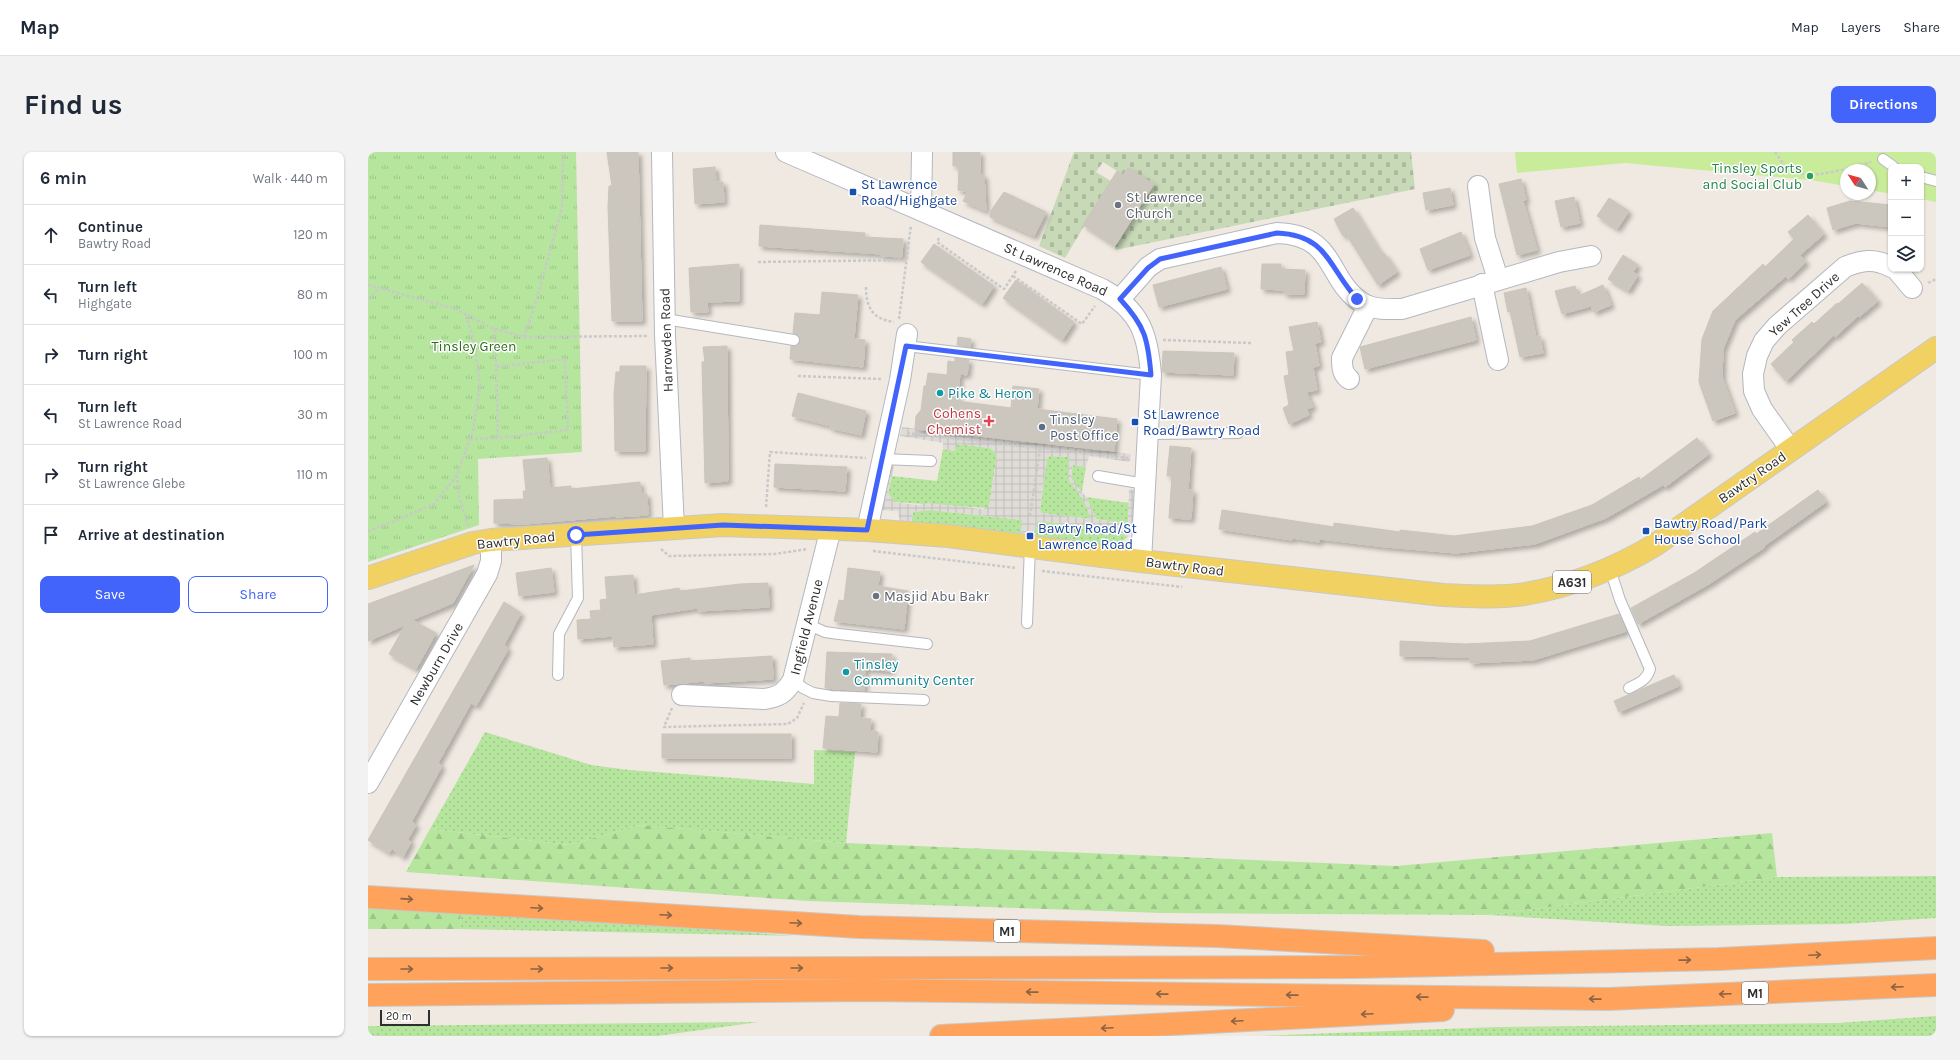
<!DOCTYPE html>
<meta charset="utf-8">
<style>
:root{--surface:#fff;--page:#f2f2f3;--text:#1f2937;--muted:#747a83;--line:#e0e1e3;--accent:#4264fb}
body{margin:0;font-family:Karla,sans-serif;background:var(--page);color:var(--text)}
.controls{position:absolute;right:12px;top:12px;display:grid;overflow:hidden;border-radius:8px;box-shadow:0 1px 3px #0004}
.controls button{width:36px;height:36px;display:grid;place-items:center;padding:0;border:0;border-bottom:1px solid var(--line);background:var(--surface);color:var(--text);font:20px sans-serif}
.compass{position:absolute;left:1472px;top:12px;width:36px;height:36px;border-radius:50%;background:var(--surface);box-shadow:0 1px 3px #0004;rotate:306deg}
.scale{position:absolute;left:12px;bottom:10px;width:50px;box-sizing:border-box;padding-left:4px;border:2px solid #2e2e2e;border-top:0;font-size:11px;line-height:14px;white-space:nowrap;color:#2e2e2e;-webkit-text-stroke:3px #fff;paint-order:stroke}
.stop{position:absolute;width:12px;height:12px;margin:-9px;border:3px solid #4264fb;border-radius:50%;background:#fff}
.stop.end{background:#4264fb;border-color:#fff;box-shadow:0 1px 4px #0008}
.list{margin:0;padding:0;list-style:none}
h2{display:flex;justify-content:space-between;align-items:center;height:52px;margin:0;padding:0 16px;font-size:17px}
h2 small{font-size:13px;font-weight:400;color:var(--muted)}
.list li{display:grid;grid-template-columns:26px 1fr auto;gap:12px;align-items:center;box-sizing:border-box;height:60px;padding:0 16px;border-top:1px solid var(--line)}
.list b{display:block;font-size:15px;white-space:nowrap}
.list p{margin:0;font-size:13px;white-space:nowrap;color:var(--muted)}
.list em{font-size:13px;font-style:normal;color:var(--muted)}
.actions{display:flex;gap:8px;padding:12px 16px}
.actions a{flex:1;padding:9px 0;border:1px solid var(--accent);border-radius:8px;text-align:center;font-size:14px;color:var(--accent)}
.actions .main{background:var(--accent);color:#fff}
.icon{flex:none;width:22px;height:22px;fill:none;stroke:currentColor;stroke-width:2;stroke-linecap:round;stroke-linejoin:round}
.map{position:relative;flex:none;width:1568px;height:884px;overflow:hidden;border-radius:8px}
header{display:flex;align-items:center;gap:24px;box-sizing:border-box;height:56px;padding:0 20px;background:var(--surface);border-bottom:1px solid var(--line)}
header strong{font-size:19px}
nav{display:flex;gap:22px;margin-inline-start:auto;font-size:14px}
.intro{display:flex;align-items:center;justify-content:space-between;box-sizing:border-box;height:96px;padding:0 24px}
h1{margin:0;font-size:28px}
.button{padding:10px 18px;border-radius:8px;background:var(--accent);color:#fff;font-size:14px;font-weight:700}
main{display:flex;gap:24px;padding:0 24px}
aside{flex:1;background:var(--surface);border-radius:8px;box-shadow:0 1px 3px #0004}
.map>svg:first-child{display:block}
</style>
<header>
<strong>Map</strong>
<nav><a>Map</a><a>Layers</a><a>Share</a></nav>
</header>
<div class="intro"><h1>Find us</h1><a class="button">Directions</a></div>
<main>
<aside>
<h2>6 min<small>Walk · 440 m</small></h2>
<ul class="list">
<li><svg class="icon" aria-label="ahead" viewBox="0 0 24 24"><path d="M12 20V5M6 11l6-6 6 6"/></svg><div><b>Continue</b><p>Bawtry Road</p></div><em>120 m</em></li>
<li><svg class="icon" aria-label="left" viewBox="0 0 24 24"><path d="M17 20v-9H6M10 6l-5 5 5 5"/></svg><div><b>Turn left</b><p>Highgate</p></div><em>80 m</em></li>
<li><svg class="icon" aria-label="right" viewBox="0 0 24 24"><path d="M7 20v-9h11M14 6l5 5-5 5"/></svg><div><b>Turn right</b></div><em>100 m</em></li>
<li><svg class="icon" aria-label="left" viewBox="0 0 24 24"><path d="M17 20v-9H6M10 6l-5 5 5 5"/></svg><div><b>Turn left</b><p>St Lawrence Road</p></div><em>30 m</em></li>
<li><svg class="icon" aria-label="right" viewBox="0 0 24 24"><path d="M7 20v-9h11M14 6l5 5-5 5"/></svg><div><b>Turn right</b><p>St Lawrence Glebe</p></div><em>110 m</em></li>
<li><svg class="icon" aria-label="arrive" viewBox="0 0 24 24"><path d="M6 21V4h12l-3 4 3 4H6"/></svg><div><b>Arrive at destination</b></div></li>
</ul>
<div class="actions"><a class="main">Save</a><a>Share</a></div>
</aside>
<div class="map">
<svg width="1568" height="884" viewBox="0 0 1568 884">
<defs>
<pattern id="grass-dots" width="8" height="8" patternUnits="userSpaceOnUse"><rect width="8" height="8" fill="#b6e59e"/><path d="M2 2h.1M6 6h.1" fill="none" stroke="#9dc588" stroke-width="1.8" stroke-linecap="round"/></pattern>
<pattern id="forest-firs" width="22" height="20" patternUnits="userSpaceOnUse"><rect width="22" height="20" fill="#b6e59e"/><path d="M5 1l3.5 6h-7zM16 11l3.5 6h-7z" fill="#9dc588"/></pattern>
<pattern id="cemetery-stones" width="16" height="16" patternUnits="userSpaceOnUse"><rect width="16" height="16" fill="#c8d9b8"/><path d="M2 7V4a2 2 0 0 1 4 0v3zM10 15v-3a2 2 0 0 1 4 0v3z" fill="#acbb9e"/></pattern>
<pattern id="park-tufts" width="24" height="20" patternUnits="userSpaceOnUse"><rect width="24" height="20" fill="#b6e59e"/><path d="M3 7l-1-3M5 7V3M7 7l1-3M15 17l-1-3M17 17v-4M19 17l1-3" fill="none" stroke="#9dc588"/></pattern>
<pattern id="plaza-grid" width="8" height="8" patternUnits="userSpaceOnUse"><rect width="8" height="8" fill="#dfdcd8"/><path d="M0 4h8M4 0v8" fill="none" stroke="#c0bdba"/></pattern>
<filter id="shadow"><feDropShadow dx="3.5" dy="3.5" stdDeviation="2" flood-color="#0004"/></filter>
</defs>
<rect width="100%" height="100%" fill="#efe9e1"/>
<g fill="url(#grass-dots)">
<path d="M588 292 622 296 629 302 621 354 619 356 526 350 520 341 524 324 569 329 575 297 587 299Z"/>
<path d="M681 304 702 305 700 327 716 349 724 367 673 361 672 358 679 307Z"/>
<path d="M705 313 718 315 714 339 711 338 703 326Z"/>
<path d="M718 345 761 351 760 372 728 367Z"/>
<path d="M562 358 655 368 652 385 543 372 545 360Z"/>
<path d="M669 369C693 372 740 372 760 385L748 393 741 396 667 387Z"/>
<path d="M117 580 223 613 261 618 446 632V598L487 600 478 691 272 673 201 693 62 677Z"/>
<path d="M1568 724V766L1476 772 1299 774 1120 763 1409 725Z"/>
<path d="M93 758 427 784 92 777Z"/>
<path d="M1568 864V884H891L1129 875 1469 871Z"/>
<path d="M391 870 289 884H6L7 874Z"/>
</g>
<g fill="url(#forest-firs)">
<path d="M272 673 478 691 1028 714 1404 681 1409 725 1120 763 794 761 440 749 38 720 62 677 201 693Z"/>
<path d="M0 753 93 758 92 777H0Z"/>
<path d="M0 874H7L6 884H0Z"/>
</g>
<path fill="url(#cemetery-stones)" d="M706 0H1043L1047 37 747 98V94L785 32 760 16 755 23 735 10 728 20 743 29 697 106 671 94Z"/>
<path fill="url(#park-tufts)" d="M0 0H208L214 300 110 307 111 373 0 410Z"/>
<path fill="#c9ec9a" d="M1147 0H1568V50L1553 47V15H1523V42L1502 38V18H1478V34L1442 28 1257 11 1149 21Z"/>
<path fill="url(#plaza-grid)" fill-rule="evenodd" d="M534 275 763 302 762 310 721 304 718 315 705 313 703 326 718 345 728 367 760 372 761 337 767 338 765 376 760 385 754 381 739 377 669 369 667 387 652 385 654 368 562 358 545 360 543 372 532 370 530 359 512 358 518 314 527 310 520 340 526 350 550 353 561 351 615 357 621 354 629 302 622 296 589 292 587 299 575 297V291L532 284ZM681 304 701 305 700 327 716 349 723 367 674 361 672 358 679 307Z"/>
<g fill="#cbc7bf" stroke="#cbc5ba" filter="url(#shadow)">
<path d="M239 0H270L274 169H244L240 55 241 34H244Z"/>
<path d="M585 0H612V23H616L618 59 595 49 600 40 590 38 591 14H585Z"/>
<path d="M347 15 348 30H355L356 50 327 52 325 17Z"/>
<path d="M760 16 786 32 747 94 715 73 749 19 755 23Z"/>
<path d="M1153 27 1158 48 1155 49 1169 98 1149 103 1131 32Z"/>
<path d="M1082 36 1085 53 1058 58 1055 41Z"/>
<path d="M636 40 678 60 666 84 622 65V60Z"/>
<path d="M1206 45 1212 71 1193 75 1187 49Z"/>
<path d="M1241 46 1261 59 1249 77 1229 64Z"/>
<path d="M1482 49 1523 53V75L1488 71 1465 78 1459 56Z"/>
<path d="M985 56 1014 103 1016 101 1029 120 1010 133 978 82 975 84 966 67Z"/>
<path d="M1440 63 1456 82 1432 103 1438 110 1420 127 1418 124 1367 168 1355 197 1354 225 1367 261 1345 269 1331 230 1334 187 1345 159 1395 112 1397 115 1426 87 1420 80Z"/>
<path d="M392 73 497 81 496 85 535 87 534 105 513 104 514 102 391 94Z"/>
<path d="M1093 80 1102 103 1060 118 1052 97Z"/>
<path d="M566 92 626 134 614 152 553 110Z"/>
<path d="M1255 103 1270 113 1265 120 1270 123 1260 139 1240 127Z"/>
<path d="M371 112V149L339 150 340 160H323L321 116Z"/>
<path d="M894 112H913V117L937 118 936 142H916V138L893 137Z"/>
<path d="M853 115 859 137 791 155 785 133Z"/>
<path d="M648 128 706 170 694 188 635 146Z"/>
<path d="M1494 131 1510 149 1491 165 1490 164 1467 185 1466 183 1418 229 1403 212 1426 190 1424 188 1444 170 1446 172 1469 151 1470 152Z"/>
<path d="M1235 133 1243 153 1226 160 1223 154 1194 162 1187 139 1207 134 1210 144Z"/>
<path d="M1158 136 1168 185 1172 184 1175 201 1152 205 1142 159 1140 160 1136 141Z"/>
<path d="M454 140 490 143 486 187 497 188 495 215 422 207 423 194H429L432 189 430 183 425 181 427 161 452 163Z"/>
<path d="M1103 165 1108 188 997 217 992 195Z"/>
<path d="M949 170 953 190 947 191 951 214 945 215 949 238 938 240 945 255 939 257 941 263 921 272 915 256 921 253 916 224 921 223 918 200 926 199 921 175Z"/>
<path d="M590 185 603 187 602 195 589 193Z"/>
<path d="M359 194 360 329 337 331 334 210H337L335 195Z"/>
<path d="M795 199 866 201 865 223 794 220Z"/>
<path d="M587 206 601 208 599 223 592 222 589 249 643 256 645 234 671 237 669 257 749 267 746 299 547 277 548 264 553 258 556 234H558L560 221 579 223 580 209 587 210Z"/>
<path d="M252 214H278L277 299H247L246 243 248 220H252Z"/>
<path d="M430 241 498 259 493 283 462 276 463 274 424 264Z"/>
<path d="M1329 286 1341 302 1297 335 1295 333 1238 366 1167 392 1088 401 1018 395 952 387 951 390 924 386V388L851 377 854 358 966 375V371L1032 380V378L1086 384 1164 374 1224 353 1271 325 1272 328Z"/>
<path d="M802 294 823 296 820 338H825L823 367 801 366 804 324H799Z"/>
<path d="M179 306 182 336 203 334V337L272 330 273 342H279L280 363 248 365V364L157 372 126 371V348L156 347 155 339H158L155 308Z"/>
<path d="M407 312 479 315 477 339 406 335Z"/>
<path d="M1450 338 1458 350 1396 394 1397 395 1341 432 1270 472 1263 456 1326 421 1387 380 1388 382Z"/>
<path d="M106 413 85 451 44 468 68 481 48 517 21 502 37 473 0 489V452Z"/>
<path d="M183 416 186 440 151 444 148 421Z"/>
<path d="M480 416 512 420 510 434 540 439 536 477 466 469 471 448 476 449Z"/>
<path d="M265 423 266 443 311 436 312 439 372 432 400 431 401 455 330 459 329 456 283 463 285 492 246 495 245 484 210 487 209 468 223 467 222 459 233 458 232 448 239 447 237 425Z"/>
<path d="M136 450 153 461 136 493 140 496 138 501 108 554 103 551 70 611 74 614 44 669 48 673 40 687 43 690 35 705 24 697 21 701 0 688Z"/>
<path d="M1251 462 1258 479 1256 480 1165 508 1102 511V505L1032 504V489L1097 492 1162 489Z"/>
<path d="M459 500 524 502 523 519 497 517 496 539 457 536Z"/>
<path d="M404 504 405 527 337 531 336 529 296 533 293 509 322 506V509Z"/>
<path d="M1306 523 1311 534 1251 560 1246 549Z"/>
<path d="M472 551 493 552 492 566 503 567 502 579 510 580 509 600 455 596 458 564 471 565Z"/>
<rect x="294" y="582" width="129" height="24"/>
</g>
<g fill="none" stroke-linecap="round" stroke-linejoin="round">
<defs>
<g id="lane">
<path d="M1515 7 1526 15"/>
<path d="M1553 25 1568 29"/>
<path d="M297 167 426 188"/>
<path d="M538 194 783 223"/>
<path d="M780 282 870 281"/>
<path d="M514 307 563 309"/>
<path d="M730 324 777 332"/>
<path d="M1242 417 1252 448 1282 517C1279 528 1271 531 1261 536"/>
<path d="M659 471 662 394"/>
<path d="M439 472 457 480 471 482 559 492"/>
<path d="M190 523 191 482 210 446 208 383"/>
<path d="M425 528 435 536 445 541 463 544 556 548"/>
</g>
<g id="street">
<path d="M294 0 297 183 306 376"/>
<path d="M418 0 734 137C772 158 780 182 783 223L773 409"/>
<path d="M1110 34 1117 86 1130 127"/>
<path d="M553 58 554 0"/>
<path d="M1528 117 1544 136"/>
<path d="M1114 132 1130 208"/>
<path d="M752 147 780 115 792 107 909 81C971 83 957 131 998 153 1008 158 1023 157 1034 157L1191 110 1223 104"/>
<path d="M981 227C974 221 974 215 974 206L1000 154"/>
<path d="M1423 298 1394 257 1386 239 1385 222 1389 204 1396 189 1409 174 1477 115C1493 108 1507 106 1523 115"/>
<path d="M499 378 532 228 539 182"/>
<path d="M314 543 396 547C411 545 417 541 425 528L463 376"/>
<path d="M0 631 119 422 123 409V388"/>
</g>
<path id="primary" d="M0 426 105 391 123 388 355 373 499 378 580 384 773 409 1075 443C1102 444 1130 446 1157 442 1204 434 1247 417 1287 393L1568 196"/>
<g id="highway">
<path d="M0 745 491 775 849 784 1115 799"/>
<path d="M0 817 986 815 1351 807 1568 796"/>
<path d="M0 843 498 838 1240 847 1568 833"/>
<path d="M573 884 1075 858"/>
</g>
</defs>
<use href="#lane" stroke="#b4b7c1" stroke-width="12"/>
<use href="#street" stroke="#b4b7c1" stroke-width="22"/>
<use href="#primary" stroke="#c9c9c9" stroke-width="24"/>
<use href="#highway" stroke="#c9c9c9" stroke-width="24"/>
<g stroke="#c9c9c9" stroke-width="2.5" stroke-dasharray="3 2" stroke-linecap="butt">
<path d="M1407 0C1411 5 1414 11 1418 15 1437 32 1482 15 1503 10"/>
<path d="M571 86 569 90 636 137 648 119"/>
<path d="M390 110 538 108"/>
<path d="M645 124 714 172 727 154"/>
<path d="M1560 131 1568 127"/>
<path d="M0 133 85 156 124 176 156 185 280 184"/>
<path d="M498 135C498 155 504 167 526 170"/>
<path d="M0 147 11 137"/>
<path d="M531 167 543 73"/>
<path d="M127 177 130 286"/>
<path d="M156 185 166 156 194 56 195 0"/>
<path d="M795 188 883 191"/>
<path d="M430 224 513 227"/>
<path d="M539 281 761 306"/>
<path d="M102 287 130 286 200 278 197 207 128 215"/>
<path d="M89 323 91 345 100 374"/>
<path d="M398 355 402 300 498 306"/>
<path d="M662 364 672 297"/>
<path d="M0 379 24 370 66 352 89 323 105 278 112 234 107 193 98 163"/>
<path d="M293 397 301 404 406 402 440 397"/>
<path d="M505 399 649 416"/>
<path d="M674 419 814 435"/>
<path d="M304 556 296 575 420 572 429 566 436 551"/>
</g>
<use href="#lane" stroke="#fff" stroke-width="10"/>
<use href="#street" stroke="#fff" stroke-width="20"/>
<use href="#primary" stroke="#f2d163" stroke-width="22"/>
<use href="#highway" stroke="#ffa35c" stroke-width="22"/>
</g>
<defs><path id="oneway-shaft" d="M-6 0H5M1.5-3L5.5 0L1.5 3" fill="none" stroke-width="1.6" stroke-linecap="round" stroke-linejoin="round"/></defs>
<g stroke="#8c6343">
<use href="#oneway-shaft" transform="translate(39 747) rotate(4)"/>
<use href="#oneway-shaft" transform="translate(169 756) rotate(3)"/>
<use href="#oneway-shaft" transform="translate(298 763) rotate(3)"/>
<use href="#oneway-shaft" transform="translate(428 771) rotate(3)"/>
<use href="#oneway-shaft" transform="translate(1447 803) rotate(-3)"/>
<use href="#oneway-shaft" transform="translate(1317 808) rotate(-1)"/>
<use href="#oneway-shaft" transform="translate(299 816)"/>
<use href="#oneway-shaft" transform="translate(429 816)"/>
<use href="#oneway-shaft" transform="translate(39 817)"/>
<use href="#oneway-shaft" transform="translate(169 817)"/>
<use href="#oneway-shaft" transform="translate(1529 835) rotate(178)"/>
<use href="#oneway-shaft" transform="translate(664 840) rotate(-179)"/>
<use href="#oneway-shaft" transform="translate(794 842) rotate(-179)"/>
<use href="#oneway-shaft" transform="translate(1357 842) rotate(178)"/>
<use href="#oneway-shaft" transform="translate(924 843) rotate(-179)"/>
<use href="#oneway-shaft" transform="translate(1054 845) rotate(-179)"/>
<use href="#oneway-shaft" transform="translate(1227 847) rotate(-179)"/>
<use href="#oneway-shaft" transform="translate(999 862) rotate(177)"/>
<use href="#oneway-shaft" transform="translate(869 869) rotate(177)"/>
<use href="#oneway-shaft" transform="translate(739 876) rotate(177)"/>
</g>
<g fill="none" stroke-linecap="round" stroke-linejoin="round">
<path stroke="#4264fb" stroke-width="5" d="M208 383 355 373 499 378 538 194 783 223C780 187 777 174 752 147L780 116 792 107 909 81C960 83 960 115 989 147"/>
</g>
<circle fill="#2e9e5b" stroke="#fff" stroke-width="1.5" cx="1442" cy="24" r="4"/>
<g fill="#1a4fb4" stroke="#fff" stroke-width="1.5">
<rect x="481" y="36" width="8" height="8" rx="2"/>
<rect x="763" y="266" width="8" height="8" rx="2"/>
<rect x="1274" y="375" width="8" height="8" rx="2"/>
<rect x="658" y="380" width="8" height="8" rx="2"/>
</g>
<g fill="#6b7280" stroke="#fff" stroke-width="1.5">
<circle cx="750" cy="53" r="4"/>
<circle cx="508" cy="444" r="4"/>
</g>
<g fill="#0f9aa8" stroke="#fff" stroke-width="1.5">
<circle cx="572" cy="241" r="4"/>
<circle cx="478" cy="520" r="4"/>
</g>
<path fill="#e0444e" stroke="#fff" stroke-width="1.5" d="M619 263h4v4h4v4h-4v4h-4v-4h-4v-4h4z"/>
<circle fill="#5c6f8a" stroke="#fff" stroke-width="1.5" cx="674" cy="275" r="4"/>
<g text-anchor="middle" stroke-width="3" stroke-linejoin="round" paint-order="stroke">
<g fill="#fff" stroke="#6d6d6d" stroke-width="1">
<rect x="1185" y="419" width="38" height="22" rx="3"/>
<rect x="626" y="768" width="26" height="22" rx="3"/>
<rect x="1374" y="830" width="26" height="22" rx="3"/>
</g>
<g font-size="13" font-weight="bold" fill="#2e2e2e">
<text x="1204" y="435">A631</text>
<text x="639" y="784">M1</text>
<text x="1387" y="846">M1</text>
</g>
<g font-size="14" fill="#27864d" stroke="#fff" text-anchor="end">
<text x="1434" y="21">Tinsley Sports<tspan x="1434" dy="16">and Social Club</tspan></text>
</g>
<g font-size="14" fill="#164399" stroke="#fff" text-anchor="start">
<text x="493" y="37">St Lawrence<tspan x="493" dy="16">Road/Highgate</tspan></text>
<text x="775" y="267">St Lawrence<tspan x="775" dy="16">Road/Bawtry Road</tspan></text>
<text x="1286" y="376">Bawtry Road/Park<tspan x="1286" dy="16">House School</tspan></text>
<text x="670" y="381">Bawtry Road/St<tspan x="670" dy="16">Lawrence Road</tspan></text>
</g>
<g font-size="14" fill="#5b616d" stroke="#fff" text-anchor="start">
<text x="758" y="50">St Lawrence<tspan x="758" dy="16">Church</tspan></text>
<text x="516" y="449">Masjid Abu Bakr</text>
</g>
<g font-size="14" fill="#2e2e2e" stroke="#fff">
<text transform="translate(688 117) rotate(24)" y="5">St Lawrence Road</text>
<text transform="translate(1436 152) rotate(-42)" y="5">Yew Tree Drive</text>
<text transform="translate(298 188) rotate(-92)" y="5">Harrowden Road</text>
<text transform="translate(1384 325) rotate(-35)" y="5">Bawtry Road</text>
<text transform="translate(148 388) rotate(-6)" y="5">Bawtry Road</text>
<text transform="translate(817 414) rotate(7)" y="5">Bawtry Road</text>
<text transform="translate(438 475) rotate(-76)" y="5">Ingfield Avenue</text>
<text transform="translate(68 512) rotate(-60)" y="5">Newburn Drive</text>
</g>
<g font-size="14" fill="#2c6e1b" stroke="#fff">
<text x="106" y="199">Tinsley Green</text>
</g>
<g font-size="14" fill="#0d838f" stroke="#fff" text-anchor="start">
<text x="580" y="246">Pike &amp; Heron</text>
<text x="486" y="517">Tinsley<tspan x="486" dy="16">Community Center</tspan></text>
</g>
<g font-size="14" fill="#be3a42" stroke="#fff" text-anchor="end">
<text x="613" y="266">Cohens<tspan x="613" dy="16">Chemist</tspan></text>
</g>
<g font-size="14" fill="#4e5e75" stroke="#fff" text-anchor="start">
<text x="682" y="272">Tinsley<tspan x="682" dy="16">Post Office</tspan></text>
</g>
</g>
</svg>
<div class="controls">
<button>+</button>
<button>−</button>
<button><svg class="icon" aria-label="layers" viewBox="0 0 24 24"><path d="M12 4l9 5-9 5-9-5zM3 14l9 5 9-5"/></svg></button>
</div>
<svg class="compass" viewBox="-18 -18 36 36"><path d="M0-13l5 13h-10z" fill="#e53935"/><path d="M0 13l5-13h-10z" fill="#747a83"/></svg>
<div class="scale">20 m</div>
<div class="stop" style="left:208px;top:383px"></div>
<div class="stop end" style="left:989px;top:147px"></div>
</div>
</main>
